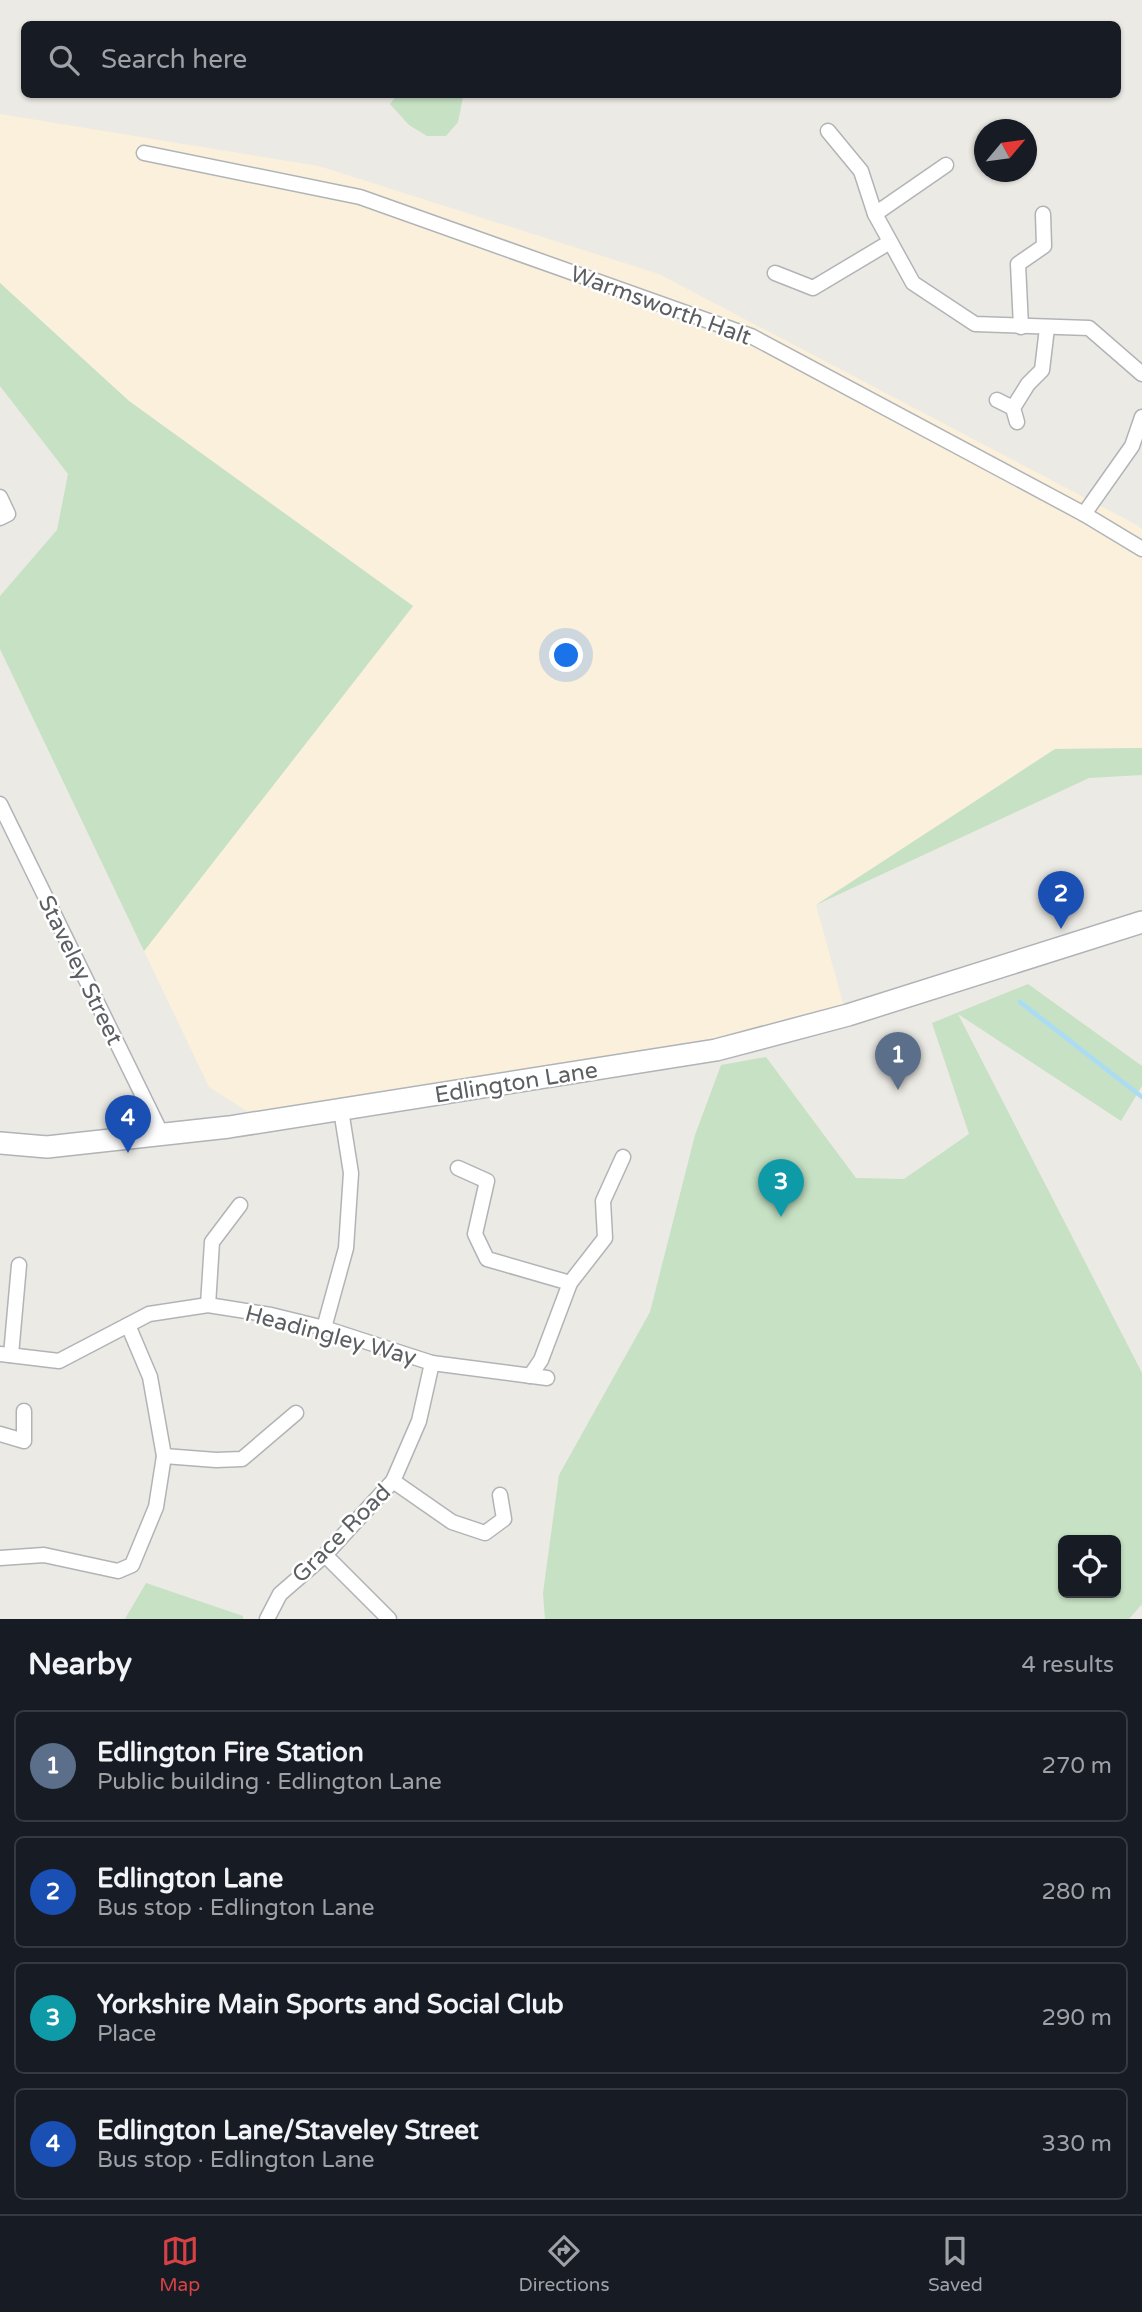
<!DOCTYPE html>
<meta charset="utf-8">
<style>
:root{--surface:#171b24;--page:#20242c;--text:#f1f3f6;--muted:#9ea1a6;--line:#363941;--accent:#d54144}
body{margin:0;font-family:"Varela Round",sans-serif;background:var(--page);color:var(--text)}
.controls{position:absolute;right:21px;bottom:21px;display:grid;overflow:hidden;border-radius:10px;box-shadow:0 2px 5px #0004}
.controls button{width:63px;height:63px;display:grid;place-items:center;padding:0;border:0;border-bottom:2px solid var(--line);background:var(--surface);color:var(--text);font:35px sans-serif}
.compass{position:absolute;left:974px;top:119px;width:63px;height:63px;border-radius:50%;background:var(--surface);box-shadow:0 2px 5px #0004;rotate:61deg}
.you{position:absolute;left:567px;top:656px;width:24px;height:24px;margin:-18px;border:5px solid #fff;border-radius:50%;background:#1a73e8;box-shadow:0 0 0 10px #1a73e833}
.badge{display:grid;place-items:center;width:46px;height:46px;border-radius:50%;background:var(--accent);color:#fff;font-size:23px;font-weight:700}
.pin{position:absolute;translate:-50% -58px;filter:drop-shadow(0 2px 4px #0008)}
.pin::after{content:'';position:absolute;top:37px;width:24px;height:21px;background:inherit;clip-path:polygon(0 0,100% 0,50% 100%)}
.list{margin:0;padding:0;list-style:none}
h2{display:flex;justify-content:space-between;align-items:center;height:91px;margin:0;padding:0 28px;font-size:30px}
h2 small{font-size:23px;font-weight:400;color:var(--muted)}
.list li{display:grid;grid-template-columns:46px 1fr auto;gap:21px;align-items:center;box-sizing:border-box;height:112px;margin:0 14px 14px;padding:0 14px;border:2px solid var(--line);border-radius:10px}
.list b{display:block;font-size:26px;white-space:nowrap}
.list p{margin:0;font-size:23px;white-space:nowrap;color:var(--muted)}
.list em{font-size:23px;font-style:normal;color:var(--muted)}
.icon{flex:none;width:38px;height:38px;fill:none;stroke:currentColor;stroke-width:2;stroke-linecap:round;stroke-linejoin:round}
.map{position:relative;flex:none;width:1142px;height:1619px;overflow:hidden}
.search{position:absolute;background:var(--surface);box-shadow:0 2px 5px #0004;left:21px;right:21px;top:21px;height:77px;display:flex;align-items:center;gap:18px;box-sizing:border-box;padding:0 24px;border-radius:10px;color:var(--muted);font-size:26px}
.sheet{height:595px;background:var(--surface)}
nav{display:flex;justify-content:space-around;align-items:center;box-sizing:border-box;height:98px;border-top:2px solid var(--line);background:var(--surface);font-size:19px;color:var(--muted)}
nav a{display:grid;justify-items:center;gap:4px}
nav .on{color:var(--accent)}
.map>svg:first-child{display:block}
</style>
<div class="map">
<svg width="1142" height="1619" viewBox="0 0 1142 1619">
<rect width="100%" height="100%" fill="#eceae4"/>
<path fill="#faf0db" d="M0 114 319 166 659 274 1137 525 1142 529V748L1055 749 816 905 843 1003 848 1015 771 1037 264 1122 209 1087 144 951 413 606 129 401 0 283Z"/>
<g fill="#c6e1c3" fill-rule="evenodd">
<path d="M460 94 463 97 458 122 446 136H427L409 125 390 104 397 95Z"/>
<path d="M0 283 129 401 413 606 144 951 0 649V596L57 530 68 474 0 386Z"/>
<path d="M1142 748V775L1089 778 816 905 1055 749Z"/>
<path d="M1028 984 1142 1066V1086L1121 1121 958 1014 1142 1373V1604L1129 1619H545L543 1593 559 1475 650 1312 695 1135 721 1065 766 1057 856 1178 904 1179 969 1134 932 1023ZM1116 1540V1593H1063V1540Z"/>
<path d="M146 1583 243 1616V1619H125Z"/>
</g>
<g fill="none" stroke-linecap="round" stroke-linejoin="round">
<path stroke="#abdcf5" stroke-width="4.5" d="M1020 1002 1142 1097"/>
<defs>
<g id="street">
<path d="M828 131 861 171 875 214 913 283 975 324 1089 328 1142 374"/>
<path d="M144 153 360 197 751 336 1084 514 1142 549"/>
<path d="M875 214 946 165"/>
<path d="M775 273 813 288 890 242"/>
<path d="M1021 327 1018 264 1044 246 1043 214"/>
<path d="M997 400 1013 408"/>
<path d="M1017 422 1013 408 1028 384 1042 370 1047 328"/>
<path d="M0 497 8 514 0 518"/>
<path d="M1084 514 1132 446 1142 417"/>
<path d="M0 804 162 1135"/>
<path d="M458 1168 487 1181 475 1234 487 1259 570 1283"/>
<path d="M208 1305 212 1242 240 1205"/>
<path d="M324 1328 346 1248 351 1173 341 1110"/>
<path d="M0 1354 59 1361 149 1314 208 1305 271 1315 324 1328 432 1363 547 1378"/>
<path d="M11 1355 19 1265"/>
<path d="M530 1376 541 1360 570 1283 605 1238 603 1201 623 1157"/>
<path d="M0 1434 24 1441V1411"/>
<path d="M164 1456 216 1460 242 1459 296 1413"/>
<path d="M393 1481 452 1522 485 1533 504 1519 500 1495"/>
<path d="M325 1555 389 1619"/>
<path d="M0 1558 44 1555 118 1571 132 1565 156 1507 164 1456 150 1377 128 1325"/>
<path d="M267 1619 280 1594 325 1555 393 1481 419 1421 432 1363"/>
</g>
<path id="secondary" d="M0 1143 47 1147 229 1127 716 1050 848 1015 1142 922"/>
</defs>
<use href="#street" stroke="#b1b4b7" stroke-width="17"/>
<use href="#secondary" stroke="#b0b3b7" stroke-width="24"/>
<use href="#street" stroke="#fff" stroke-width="14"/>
<use href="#secondary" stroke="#fff" stroke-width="21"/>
</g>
<g text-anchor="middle" stroke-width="5" stroke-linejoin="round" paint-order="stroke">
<g font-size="23" fill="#5c5f62" stroke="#fff">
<text transform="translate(661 305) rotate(20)" y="8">Warmsworth Halt</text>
<text transform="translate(81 970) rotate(64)" y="8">Staveley Street</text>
<text transform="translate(516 1082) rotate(-9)" y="8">Edlington Lane</text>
<text transform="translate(331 1335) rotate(15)" y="8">Headingley Way</text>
<text transform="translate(341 1533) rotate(-45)" y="8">Grace Road</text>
</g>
</g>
</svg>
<div class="controls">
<button><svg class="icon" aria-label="locate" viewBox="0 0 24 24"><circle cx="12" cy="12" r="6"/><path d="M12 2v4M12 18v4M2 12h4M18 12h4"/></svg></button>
</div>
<svg class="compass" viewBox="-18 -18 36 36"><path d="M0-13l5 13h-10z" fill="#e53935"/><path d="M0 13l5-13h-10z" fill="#9ea1a6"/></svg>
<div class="you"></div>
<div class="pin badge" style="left:898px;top:1090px;background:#5c6f8a">1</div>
<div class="pin badge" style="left:1061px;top:929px;background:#1a4fb4">2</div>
<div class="pin badge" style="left:781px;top:1217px;background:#0f9aa8">3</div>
<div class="pin badge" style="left:128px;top:1153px;background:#1a4fb4">4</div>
<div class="search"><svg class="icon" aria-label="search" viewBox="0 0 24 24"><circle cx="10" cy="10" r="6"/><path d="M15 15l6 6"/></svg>Search here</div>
</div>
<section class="sheet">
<h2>Nearby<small>4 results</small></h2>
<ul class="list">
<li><span class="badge" style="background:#5c6f8a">1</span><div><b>Edlington Fire Station</b><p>Public building · Edlington Lane</p></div><em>270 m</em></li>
<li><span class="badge" style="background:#1a4fb4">2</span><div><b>Edlington Lane</b><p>Bus stop · Edlington Lane</p></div><em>280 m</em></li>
<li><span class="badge" style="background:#0f9aa8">3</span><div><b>Yorkshire Main Sports and Social Club</b><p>Place</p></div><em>290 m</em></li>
<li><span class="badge" style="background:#1a4fb4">4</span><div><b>Edlington Lane/Staveley Street</b><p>Bus stop · Edlington Lane</p></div><em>330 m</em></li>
</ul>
</section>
<nav>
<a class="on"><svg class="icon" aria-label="map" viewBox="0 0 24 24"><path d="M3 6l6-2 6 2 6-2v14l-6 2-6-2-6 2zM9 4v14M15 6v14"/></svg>Map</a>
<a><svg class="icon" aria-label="directions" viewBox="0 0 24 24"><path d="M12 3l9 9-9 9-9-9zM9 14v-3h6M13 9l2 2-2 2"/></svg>Directions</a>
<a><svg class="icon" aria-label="saved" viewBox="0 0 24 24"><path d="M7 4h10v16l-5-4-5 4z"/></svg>Saved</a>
</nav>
